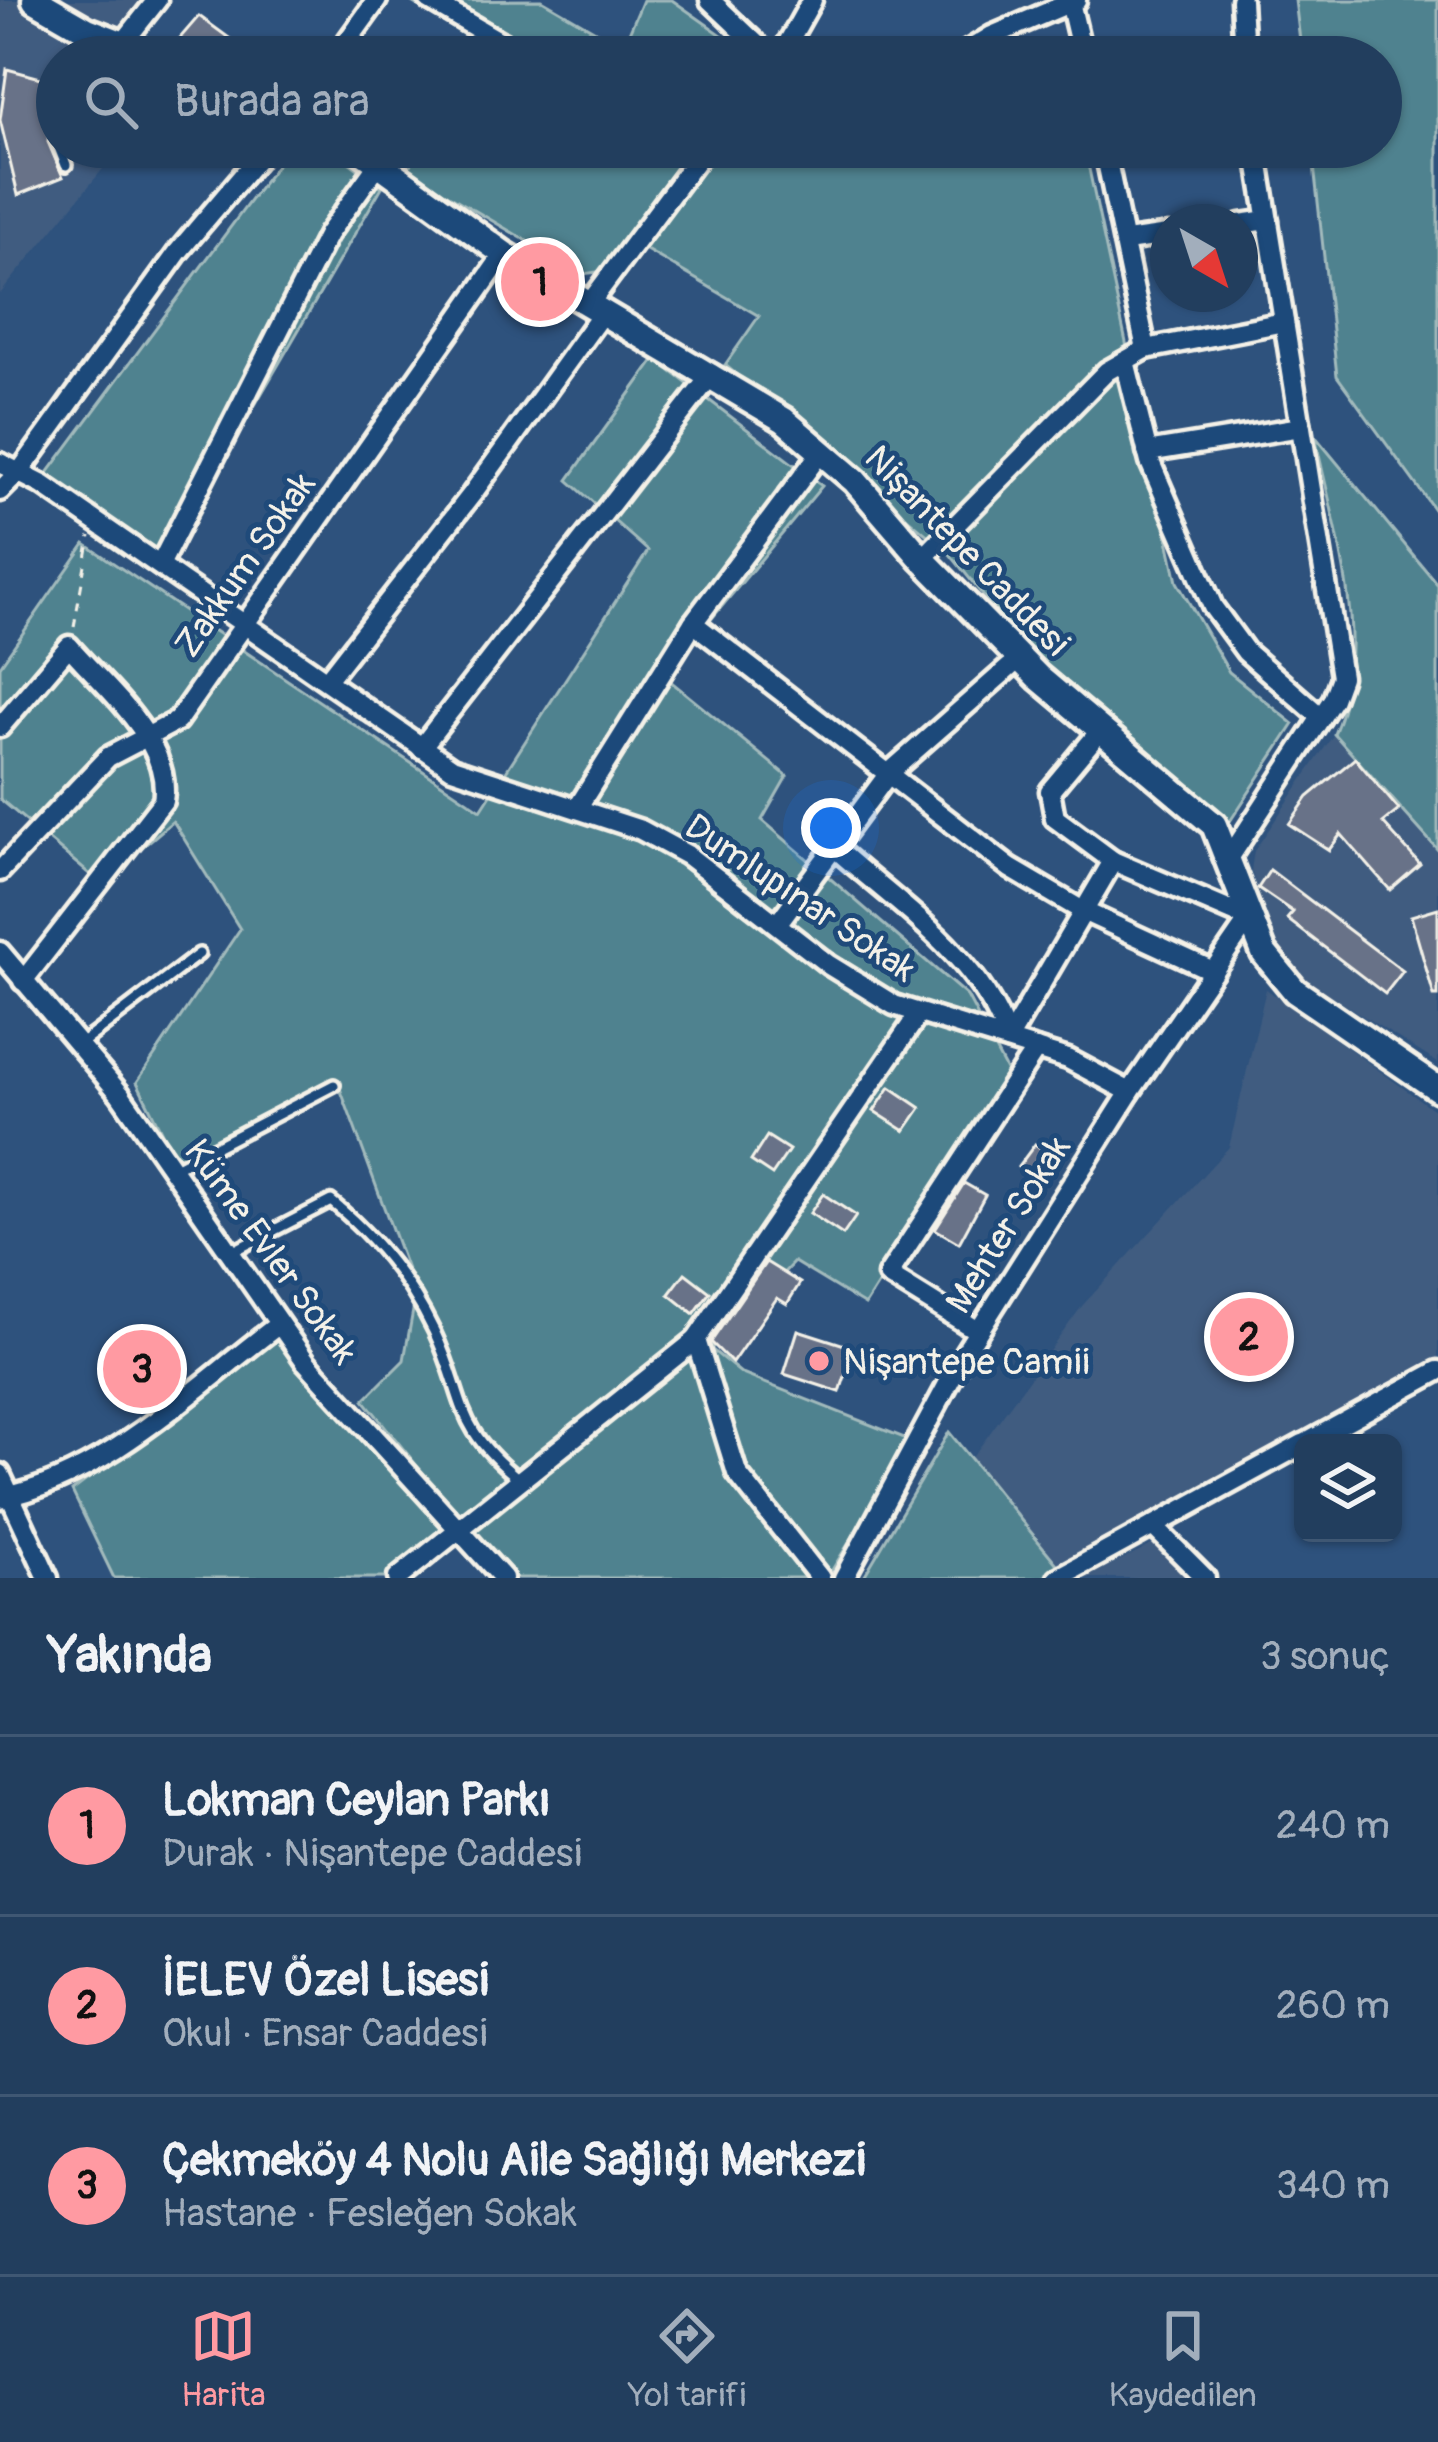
<!DOCTYPE html>
<html lang="tr">
<meta charset="utf-8">
<style>
:root{--surface:#223e5e;--page:#2e4967;--text:#f1f3f6;--muted:#a2aebc;--line:#3f5773;--accent:#ff9aa2}
body{margin:0;font-family:Pangolin,sans-serif;background:var(--page);color:var(--text)}
.controls{position:absolute;right:36px;bottom:36px;display:grid;overflow:hidden;border-radius:18px;box-shadow:0 3px 9px #0004}
.controls button{width:108px;height:108px;display:grid;place-items:center;padding:0;border:0;border-bottom:3px solid var(--line);background:var(--surface);color:var(--text);font:60px sans-serif}
.compass{position:absolute;left:1150px;top:204px;width:108px;height:108px;border-radius:50%;background:var(--surface);box-shadow:0 3px 9px #0004;rotate:141deg}
.you{position:absolute;left:831px;top:828px;width:42px;height:42px;margin:-30px;border:9px solid #fff;border-radius:50%;background:#1a73e8;box-shadow:0 0 0 18px #1a73e833}
.badge{display:grid;place-items:center;width:78px;height:78px;border-radius:50%;background:var(--accent);color:#111;font-size:39px;font-weight:700}
.pin{position:absolute;translate:-50% -50%;border:6px solid #fff;box-shadow:0 3px 12px #0006}
.list{margin:0;padding:0;list-style:none}
h2{display:flex;justify-content:space-between;align-items:center;height:156px;margin:0;padding:0 48px;font-size:51px}
h2 small{font-size:39px;font-weight:400;color:var(--muted)}
.list li{display:grid;grid-template-columns:78px 1fr auto;gap:36px;align-items:center;box-sizing:border-box;height:180px;padding:0 48px;border-top:3px solid var(--line)}
.list b{display:block;font-size:45px;white-space:nowrap}
.list p{margin:0;font-size:39px;white-space:nowrap;color:var(--muted)}
.list em{font-size:39px;font-style:normal;color:var(--muted)}
.icon{flex:none;width:66px;height:66px;fill:none;stroke:currentColor;stroke-width:2;stroke-linecap:round;stroke-linejoin:round}
.map{position:relative;flex:none;width:1438px;height:1578px;overflow:hidden}
.search{position:absolute;background:var(--surface);box-shadow:0 3px 9px #0004;left:36px;right:36px;top:36px;height:132px;display:flex;align-items:center;gap:30px;box-sizing:border-box;padding:0 42px;border-radius:66px;color:var(--muted);font-size:45px}
.sheet{height:696px;background:var(--surface)}
nav{display:flex;justify-content:space-around;align-items:center;box-sizing:border-box;height:168px;border-top:3px solid var(--line);background:var(--surface);font-size:33px;color:var(--muted)}
nav a{display:grid;justify-items:center;gap:6px}
nav .on{color:var(--accent)}
.map>svg:first-child{display:block}
</style>
<div class="map">
<svg width="1438" height="1578" viewBox="0 0 1438 1578">
<rect width="100%" height="100%" fill="#2e527d"/>
<filter id="ink" filterUnits="userSpaceOnUse"><feTurbulence type="fractalNoise" baseFrequency=".00833" numOctaves="2"/><feDisplacementMap in="SourceGraphic" scale="24" xChannelSelector="R" yChannelSelector="G"/><feConvolveMatrix kernelMatrix="1 2 1 2 8 2 1 2 1" color-interpolation-filters="sRGB"/></filter>
<g filter="url(#ink)">
<g fill="#3f5c80">
<path d="M0 0H172L137 39 145 57H57V147H121L0 294Z"/>
<path d="M1334 734 1438 850V1063L1291 971 1267 923 1251 870 1254 851Z"/>
<path d="M1266 989 1438 1113V1368L1061 1569 971 1459 1082 1306 1229 1147Z"/>
<path d="M1153 1544 1189 1578H1084Z"/>
</g>
<g fill="#4f828f" stroke="#a2babc" stroke-width="3">
<path d="M542 0 623 47 643 0H672L753 57H499L410 1Z"/>
<path d="M1295 0H1438V515L1337 376 1312 147H1381V57H1302Z"/>
<path d="M290 147H329L382 187 164 561 42 481Z"/>
<path d="M425 147H1028L1034 160 1086 155 1177 582 1229 672 1294 724 1223 832 1026 649 950 554 725 365 759 316 629 240 604 271 583 274 406 170Z"/>
<path d="M655 359 822 486 664 676 787 776 762 820 967 996 1009 1076 865 1305 794 1262 711 1349 742 1374 912 1441 827 1578H507L364 1400 404 1360 416 1294 337 1080 177 1163 137 1082 240 929 173 821 100 883 0 799V666L85 544 481 810 648 551 568 480Z"/>
<path d="M1315 436 1438 585V850L1334 734C1374 641 1334 531 1315 436Z"/>
<path d="M279 1335 458 1540 411 1578H114L72 1491Z"/>
<path d="M949 1432 1061 1569 1041 1578H863Z"/>
</g>
<g fill="#687288" stroke="#f4f1e8" stroke-width="3">
<path d="M199 16 255 57H205L180 38Z"/>
<path d="M7 69 52 81 48 142 63 177 18 195 0 120Z"/>
<path d="M1355 758 1399 810 1383 823 1420 864 1390 890 1341 834 1329 850 1289 824 1308 797Z"/>
<path d="M1270 870 1403 971 1385 994 1287 919 1293 912 1258 888Z"/>
<path d="M1438 908V996H1434L1411 916Z"/>
<path d="M890 1087 921 1108 905 1131 874 1111Z"/>
<path d="M767 1136 789 1150 772 1175 751 1161Z"/>
<path d="M1035 1144 1060 1161 1043 1185 1018 1167Z"/>
<path d="M964 1183 985 1195 959 1243 935 1229Z"/>
<path d="M823 1194 856 1216 843 1235 810 1213Z"/>
<path d="M766 1262 800 1283 787 1304 777 1298 732 1363 711 1342Z"/>
<path d="M685 1273 710 1292 694 1314 669 1294Z"/>
<path d="M798 1330 854 1348 840 1392 784 1374Z"/>
<path d="M156 1339 174 1361 129 1399 110 1376Z"/>
</g>
<g fill="none" stroke-linecap="round" stroke-linejoin="round">
<defs>
<g id="service">
<path d="M69 57 87 30"/>
<path d="M57 92V142"/>
<path d="M59 147 66 165"/>
<path d="M78 1046 199 954"/>
<path d="M171 1170 334 1085"/>
<path d="M228 1254 331 1201C374 1236 410 1281 434 1331 468 1403 451 1424 520 1480"/>
</g>
<g id="minor">
<path d="M429 0 526 57"/>
<path d="M710 0 770 57"/>
<path d="M1241 0 1244 57"/>
<path d="M1070 2 1083 57"/>
<path d="M123 43 157 0"/>
<path d="M336 57 377 0"/>
<path d="M780 57 812 0"/>
<path d="M958 57 992 36 1076 0"/>
<path d="M673 147 694 160"/>
<path d="M834 147H853"/>
<path d="M1104 147 1146 349"/>
<path d="M1240 224 1268 220"/>
<path d="M1126 241 1168 235"/>
<path d="M589 304 706 147"/>
<path d="M1125 361 1150 462 1213 607 1246 652 1321 717"/>
<path d="M1147 452 1301 427"/>
<path d="M0 463 43 485 452 768 641 830 687 855 829 965 894 1005 1068 1059 1130 1092"/>
<path d="M0 491 21 470 178 252 267 147"/>
<path d="M922 559 1107 371 1146 349 1284 322"/>
<path d="M160 565 328 234 379 163"/>
<path d="M693 623 1010 868 1083 911 1213 971"/>
<path d="M327 680 472 494 603 312"/>
<path d="M0 727 69 646C104 687 173 742 163 801L23 981"/>
<path d="M421 748 712 374"/>
<path d="M578 807 693 623 821 452"/>
<path d="M834 847C897 904 981 957 1008 1040"/>
<path d="M1228 860 1333 699 1341 677 1256 147"/>
<path d="M0 871 108 757 177 721 504 254"/>
<path d="M778 923 889 773 1020 658"/>
<path d="M0 952 120 1094 306 1362 503 1578"/>
<path d="M1008 1040 1113 861"/>
<path d="M978 1331 888 1275 1036 1049"/>
<path d="M1306 1443 1438 1371"/>
<path d="M0 1474 48 1578"/>
<path d="M0 1498C105 1478 195 1387 278 1325"/>
<path d="M1153 1526 1205 1578"/>
<path d="M398 1578 696 1340"/>
<path d="M820 1578 737 1473 696 1340 918 1015"/>
<path d="M844 1578 964 1354 1130 1092 1249 919 1113 861 1055 818 1050 791 1100 731"/>
<path d="M1058 1578 1303 1444"/>
</g>
<g id="tertiary">
<path d="M35 0 87 30 157 57"/>
<path d="M356 147 504 254 784 420 855 481 922 559 1038 677 1214 825 1264 953 1295 991 1438 1089"/>
</g>
</defs>
<use href="#service" stroke="#f4f1e8" stroke-width="18"/>
<use href="#minor" stroke="#f4f1e8" stroke-width="27"/>
<use href="#tertiary" stroke="#f4f1e8" stroke-width="33"/>
<path stroke="#f4f1e8" stroke-width="3" stroke-dasharray="9 9" stroke-linecap="butt" d="M74 627 90 536"/>
<use href="#service" stroke="#1f4a7a" stroke-width="9"/>
<use href="#minor" stroke="#1f4a7a" stroke-width="18"/>
<use href="#tertiary" stroke="#1f4a7a" stroke-width="24"/>
</g>
</g>
<circle fill="#ff9aa2" stroke="#1f4a7a" stroke-width="4.5" cx="819" cy="1361" r="12"/>
<g text-anchor="middle" stroke-width="10" stroke-linejoin="round" paint-order="stroke">
<g font-size="36" fill="#f4f1e8" stroke="#1f4a7a">
<text transform="translate(968 550) rotate(46)" y="13">Nişantepe Caddesi</text>
<text transform="translate(244 564) rotate(-55)" y="13">Zakkum Sokak</text>
<text transform="translate(801 897) rotate(34)" y="13">Dumlupınar Sokak</text>
<text transform="translate(1007 1224) rotate(-58)" y="13">Mehter Sokak</text>
<text transform="translate(272 1251) rotate(54)" y="13">Küme Evler Sokak</text>
</g>
<g font-size="36" fill="#f4f1e8" stroke="#1f4a7a" text-anchor="start">
<text x="843" y="1374">Nişantepe Camii</text>
</g>
</g>
</svg>
<div class="controls">
<button><svg class="icon" aria-label="layers" viewBox="0 0 24 24"><path d="M12 4l9 5-9 5-9-5zM3 14l9 5 9-5"/></svg></button>
</div>
<svg class="compass" viewBox="-18 -18 36 36"><path d="M0-13l5 13h-10z" fill="#e53935"/><path d="M0 13l5-13h-10z" fill="#a2aebc"/></svg>
<div class="you"></div>
<div class="pin badge" style="left:540px;top:282px">1</div>
<div class="pin badge" style="left:1249px;top:1337px">2</div>
<div class="pin badge" style="left:142px;top:1369px">3</div>
<div class="search"><svg class="icon" aria-label="search" viewBox="0 0 24 24"><circle cx="10" cy="10" r="6"/><path d="M15 15l6 6"/></svg>Burada ara</div>
</div>
<section class="sheet">
<h2>Yakında<small>3 sonuç</small></h2>
<ul class="list">
<li><span class="badge">1</span><div><b>Lokman Ceylan Parkı</b><p>Durak · Nişantepe Caddesi</p></div><em>240 m</em></li>
<li><span class="badge">2</span><div><b>İELEV Özel Lisesi</b><p>Okul · Ensar Caddesi</p></div><em>260 m</em></li>
<li><span class="badge">3</span><div><b>Çekmeköy 4 Nolu Aile Sağlığı Merkezi</b><p>Hastane · Fesleğen Sokak</p></div><em>340 m</em></li>
</ul>
</section>
<nav>
<a class="on"><svg class="icon" aria-label="map" viewBox="0 0 24 24"><path d="M3 6l6-2 6 2 6-2v14l-6 2-6-2-6 2zM9 4v14M15 6v14"/></svg>Harita</a>
<a><svg class="icon" aria-label="directions" viewBox="0 0 24 24"><path d="M12 3l9 9-9 9-9-9zM9 14v-3h6M13 9l2 2-2 2"/></svg>Yol tarifi</a>
<a><svg class="icon" aria-label="saved" viewBox="0 0 24 24"><path d="M7 4h10v16l-5-4-5 4z"/></svg>Kaydedilen</a>
</nav>
